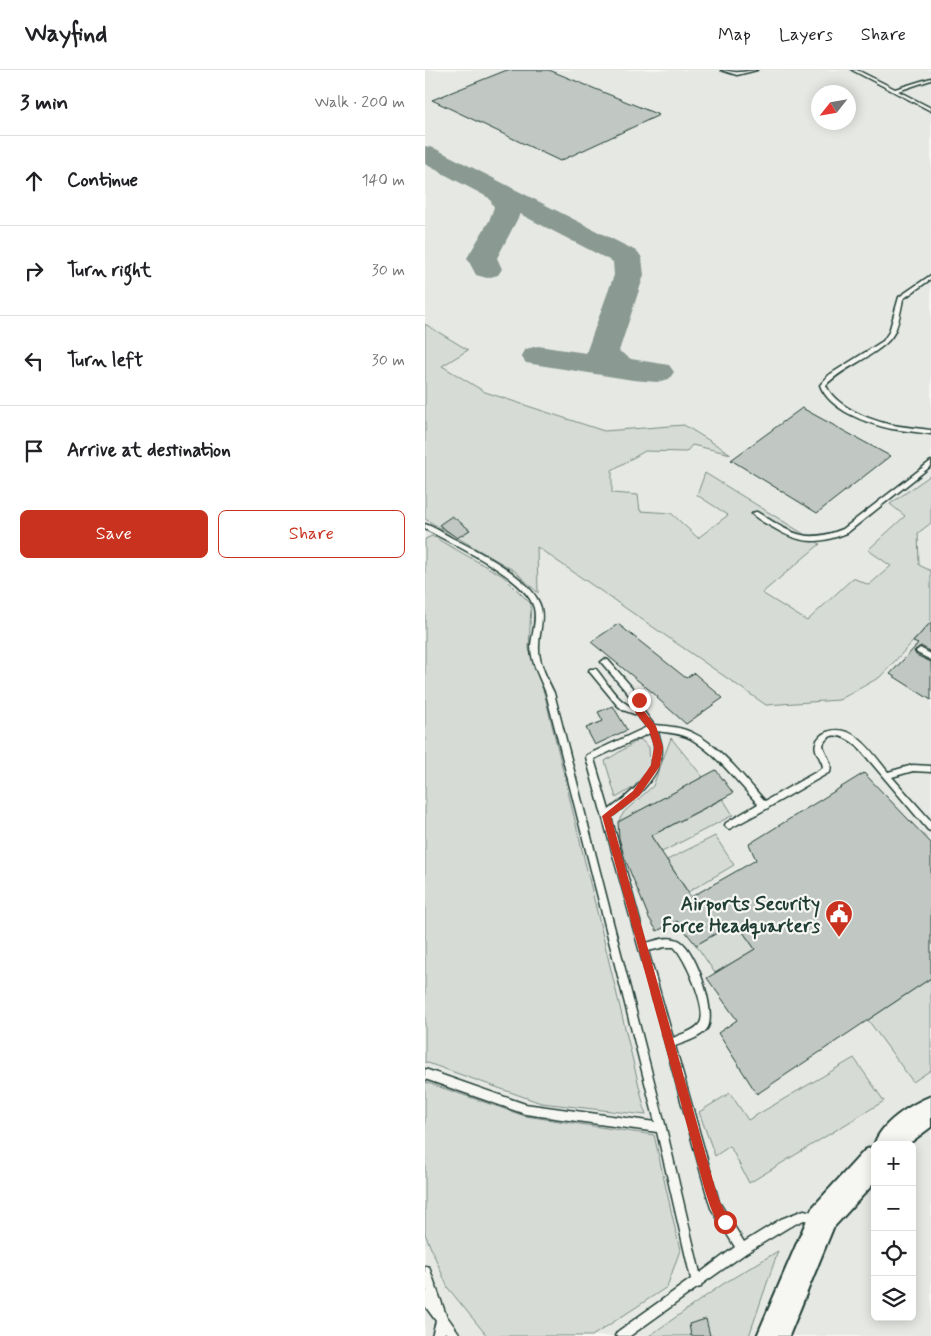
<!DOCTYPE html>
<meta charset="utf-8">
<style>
:root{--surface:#fff;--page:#f2f2f2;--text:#202124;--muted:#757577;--line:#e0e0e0;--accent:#c8321e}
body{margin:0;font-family:Mynerve,sans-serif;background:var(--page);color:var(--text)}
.controls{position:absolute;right:15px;bottom:15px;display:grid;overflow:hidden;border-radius:8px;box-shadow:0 2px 12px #0003}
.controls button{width:45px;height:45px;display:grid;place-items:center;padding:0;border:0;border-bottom:1px solid var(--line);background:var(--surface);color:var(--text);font:25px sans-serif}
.compass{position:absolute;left:386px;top:15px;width:45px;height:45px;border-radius:50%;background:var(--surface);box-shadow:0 2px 12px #0003;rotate:239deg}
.stop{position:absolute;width:15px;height:15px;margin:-11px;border:4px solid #c8321e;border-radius:50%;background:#fff}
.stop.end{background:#c8321e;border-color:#fff;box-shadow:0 1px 5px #0008}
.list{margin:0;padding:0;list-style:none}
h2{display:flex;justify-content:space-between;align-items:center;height:65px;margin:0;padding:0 20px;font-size:21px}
h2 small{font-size:16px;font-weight:400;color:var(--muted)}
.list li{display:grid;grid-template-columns:32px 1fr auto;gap:15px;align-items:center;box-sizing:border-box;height:90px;padding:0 20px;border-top:1px solid var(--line)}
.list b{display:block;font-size:19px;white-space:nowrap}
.list em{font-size:16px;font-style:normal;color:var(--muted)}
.actions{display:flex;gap:10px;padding:15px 20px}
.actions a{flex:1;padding:11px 0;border:1px solid var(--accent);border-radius:8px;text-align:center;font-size:18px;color:var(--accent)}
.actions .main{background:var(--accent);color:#fff}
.icon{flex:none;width:28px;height:28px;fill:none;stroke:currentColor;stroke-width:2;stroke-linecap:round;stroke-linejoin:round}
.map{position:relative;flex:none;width:506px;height:1266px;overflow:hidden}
header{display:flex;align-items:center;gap:30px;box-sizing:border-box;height:70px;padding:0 25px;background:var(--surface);border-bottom:1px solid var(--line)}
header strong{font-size:24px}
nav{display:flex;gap:28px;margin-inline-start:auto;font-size:18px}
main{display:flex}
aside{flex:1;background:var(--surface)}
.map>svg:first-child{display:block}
</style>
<header>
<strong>Wayfind</strong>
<nav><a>Map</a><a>Layers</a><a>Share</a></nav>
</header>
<main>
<aside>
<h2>3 min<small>Walk · 200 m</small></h2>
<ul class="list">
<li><svg class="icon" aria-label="ahead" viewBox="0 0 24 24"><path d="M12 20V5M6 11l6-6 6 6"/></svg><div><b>Continue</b></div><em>140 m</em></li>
<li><svg class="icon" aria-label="right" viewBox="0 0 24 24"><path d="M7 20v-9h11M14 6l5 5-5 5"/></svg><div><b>Turn right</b></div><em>30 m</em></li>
<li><svg class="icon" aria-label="left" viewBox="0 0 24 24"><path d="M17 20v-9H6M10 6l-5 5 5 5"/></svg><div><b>Turn left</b></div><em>30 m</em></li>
<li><svg class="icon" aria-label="arrive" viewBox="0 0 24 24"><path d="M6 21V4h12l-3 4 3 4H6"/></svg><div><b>Arrive at destination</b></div></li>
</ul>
<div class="actions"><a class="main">Save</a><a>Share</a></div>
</aside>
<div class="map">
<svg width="506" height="1266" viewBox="0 0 506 1266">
<rect width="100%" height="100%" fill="#f6f6f2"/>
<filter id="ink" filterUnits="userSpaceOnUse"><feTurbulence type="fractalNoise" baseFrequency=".02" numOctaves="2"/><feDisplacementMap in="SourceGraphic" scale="10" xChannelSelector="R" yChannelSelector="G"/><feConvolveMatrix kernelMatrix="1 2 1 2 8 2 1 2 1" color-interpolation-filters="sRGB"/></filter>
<g filter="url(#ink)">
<path fill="#e6e8e4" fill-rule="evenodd" d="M0 0H506V1266H0ZM393 22H423V52H393ZM450 1075H487V1247H450Z"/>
<g fill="#d6dbd6" stroke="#7a8c85">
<path d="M0 254 43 280 17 296 60 322 179 361 259 355 306 384 267 375 261 382 220 381 187 400V423L213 425 215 441 246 443 273 468 303 445 272 425 280 403 395 474 337 523 382 551 428 508 444 515 466 496 443 480 480 446 465 434 506 405V453L493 463 494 495 506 501V552L455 607 414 630 341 635 112 477 113 523 90 501 0 449Z"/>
<path d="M7 466 78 506 106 534 104 579 120 626 221 1045 116 1033 0 992V469Z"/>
<path d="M246 668 278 707 193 752 199 742 228 716Z"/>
<path d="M215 669 224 677 225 697 209 717 191 728 180 691Z"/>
<path d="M298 729 308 745 237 782 226 766Z"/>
<path d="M290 766 309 795 263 822 242 790Z"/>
<path d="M311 852 330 879 290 903 271 875Z"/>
<path d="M506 908V1000L488 1012 443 950Z"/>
<path d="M429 988 459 1031 324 1113 305 1076 290 1086 274 1042 305 1023 323 1050Z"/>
<path d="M0 1012 100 1046 229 1065 255 1180 242 1217 167 1266H62L23 1218 0 1164Z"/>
<path d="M353 1181 324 1266H224L298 1214Z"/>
</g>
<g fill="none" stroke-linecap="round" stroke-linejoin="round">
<path fill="#8a9a93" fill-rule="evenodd" d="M0 76 9 78 213 182 217 188 219 205 194 281 206 289 244 295 249 302 244 309 232 312 208 310 101 293 96 286 101 279 113 276 161 283 189 205 188 192 95 144 72 188 77 199 73 205 62 208 51 205 42 188 64 151 69 137 64 128 0 94Z"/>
</g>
<g fill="#c1c8c3" stroke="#1f3d34">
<path d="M82 0H124L234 45 135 91 7 30Z"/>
<path d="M377 338 465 386 392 443 306 390Z"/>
<path d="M27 446 45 460 32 468 14 455Z"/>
<path d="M506 552V582L496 576 489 581 491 585 506 592V630L465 604 493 574 488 572Z"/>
<path d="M193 554 261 608 269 603 298 628 261 654 232 628 233 627 166 572Z"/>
<path d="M188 636 202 660 170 675 161 658 178 651 173 642Z"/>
<path d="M291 700 308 723 226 766 266 827 331 790 324 774 439 703 506 773V908L332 1024 293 963 312 950 282 908 330 879 311 852 271 875 252 851 232 861 224 848 200 789 194 768 193 752Z"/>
<path d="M281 1249 285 1266H266L264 1254Z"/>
</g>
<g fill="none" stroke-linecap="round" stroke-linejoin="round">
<defs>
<g id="lane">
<path d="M296 0C302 0 308 3 314 2 320 2 326 0 332 0L312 5Z"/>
<path d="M427 0H432L470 19 506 8V10L473 21 506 38V41Z"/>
<path d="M506 205V209L478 229C476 239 474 253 469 263 458 284 418 296 401 315 409 336 443 349 463 354 477 357 492 358 506 360V364C493 362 480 361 467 359 443 354 404 340 395 315L396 314 404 305 458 271 464 262 474 227Z"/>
<path d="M506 391V396L422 463C392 475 375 474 347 457 340 453 332 449 327 444L330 442H332C365 462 379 475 418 459Z"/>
<path d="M0 454C9 457 18 463 27 468 53 481 108 508 116 538 119 551 114 563 114 576 113 592 122 608 129 623L241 1058 275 1203 310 1177 286 1138 281 1121 161 687 162 685 222 657 212 645 198 640 192 635 164 601 165 599H171C182 612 193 634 211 638L210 632 176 592 180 589 183 590 217 629 219 642 229 655C243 656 257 657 270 664 294 675 322 711 340 731L398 698C398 690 388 681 391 673 393 667 397 664 402 662 429 652 448 684 463 702L488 695 506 696V702L488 701 467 707 506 751V761L503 760 433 677C424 669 405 657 398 675 400 685 408 692 405 702L344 737 343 738 304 759 301 757 300 755 301 753 333 734C313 713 292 684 266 669 256 663 244 663 232 661 234 665 235 669 236 673 243 703 207 731 186 747L221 873C232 870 245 865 255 871 271 881 291 940 283 957 278 967 261 972 250 976L294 1132 319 1172 356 1149 379 1140 396 1144 397 1148 396 1152 392 1153 379 1150 364 1157 321 1183 277 1214 276 1217 272 1218 205 1266H190L192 1262 266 1209 232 1062 100 1044 0 1009V999L100 1034 230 1052 121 623C115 608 106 593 106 576 107 563 112 551 109 538 101 507 27 474 0 459ZM225 663C226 666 228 670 229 674 233 703 204 725 184 740L169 689ZM240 877H249C260 887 283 939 275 953 270 961 256 964 248 968L223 881Z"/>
<path d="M495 578 506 584V590L492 583 491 581Z"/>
<path d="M0 1196 4 1197 21 1245 36 1266H23L20 1262 19 1266H7L11 1251 0 1236V1222H2L0 1217Z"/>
</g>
<path id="secondary" d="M506 1026V1057L482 1075H450V1112L408 1158 364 1266H332L387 1138 440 1080 449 1076C454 1054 486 1034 506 1026Z"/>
</defs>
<use href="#lane" stroke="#1f3d34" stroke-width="3"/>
<use href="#secondary" stroke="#1f3d34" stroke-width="4"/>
<use href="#lane" fill="#f6f6f2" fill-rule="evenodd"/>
<use href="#secondary" fill="#f6f6f2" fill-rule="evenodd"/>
</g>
</g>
<path fill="#c8321e" d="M214 627 218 630 219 641 231 656 238 677 235 696 214 726 186 747 291 1121 295 1132 306 1152 305 1156 300 1158C289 1153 284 1132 280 1121L177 746 208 721 226 695 229 677 224 660 210 642V630Z"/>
<defs>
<symbol id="civic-pin" viewBox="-11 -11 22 30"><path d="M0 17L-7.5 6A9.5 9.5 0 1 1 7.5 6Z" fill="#c8321e" stroke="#f6f6f2"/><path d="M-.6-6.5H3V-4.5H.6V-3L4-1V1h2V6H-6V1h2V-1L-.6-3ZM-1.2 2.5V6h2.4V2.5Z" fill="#fff"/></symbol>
</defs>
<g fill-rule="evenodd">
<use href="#civic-pin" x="398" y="828" width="32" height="43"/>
</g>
<g text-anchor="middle" stroke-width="4.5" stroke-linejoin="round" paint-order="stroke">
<g font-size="19" font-weight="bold" fill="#1f3d34" stroke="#f6f6f2" text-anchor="end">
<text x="395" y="840">Airports Security<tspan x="395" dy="22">Force Headquarters</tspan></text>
</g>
</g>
</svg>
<div class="controls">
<button>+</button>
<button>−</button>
<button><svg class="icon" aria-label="locate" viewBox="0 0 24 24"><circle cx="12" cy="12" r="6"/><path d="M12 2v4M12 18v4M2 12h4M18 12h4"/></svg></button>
<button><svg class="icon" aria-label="layers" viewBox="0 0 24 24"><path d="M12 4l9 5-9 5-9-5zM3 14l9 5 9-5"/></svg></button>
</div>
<svg class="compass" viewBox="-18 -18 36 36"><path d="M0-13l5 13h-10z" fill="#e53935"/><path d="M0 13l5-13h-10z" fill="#757577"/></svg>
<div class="stop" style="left:300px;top:1152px"></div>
<div class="stop end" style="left:214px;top:630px"></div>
</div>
</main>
